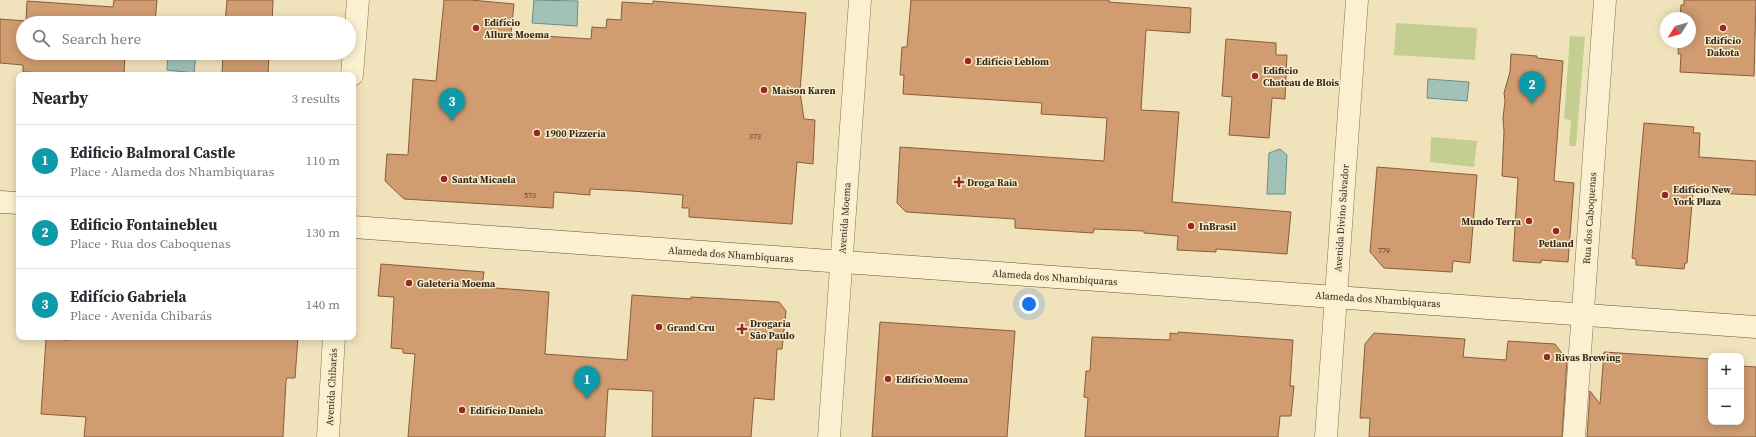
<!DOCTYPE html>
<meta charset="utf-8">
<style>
:root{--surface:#fff;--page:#f2f2f3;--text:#2b2b33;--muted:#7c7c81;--line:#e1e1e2;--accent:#9a2622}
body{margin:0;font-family:"Source Serif 4",serif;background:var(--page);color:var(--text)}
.controls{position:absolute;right:12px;bottom:12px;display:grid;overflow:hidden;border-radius:8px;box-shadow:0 2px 10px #0003}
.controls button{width:36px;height:36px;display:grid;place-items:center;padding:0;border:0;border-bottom:1px solid var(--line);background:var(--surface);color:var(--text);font:20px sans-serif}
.compass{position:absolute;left:1660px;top:12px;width:36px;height:36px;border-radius:50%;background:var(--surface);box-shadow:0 2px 10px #0003;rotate:233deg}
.you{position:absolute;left:1029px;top:304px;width:14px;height:14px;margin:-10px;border:3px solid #fff;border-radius:50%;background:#1a73e8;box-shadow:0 0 0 6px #1a73e833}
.badge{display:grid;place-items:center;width:26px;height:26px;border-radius:50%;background:var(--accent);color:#fff;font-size:13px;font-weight:700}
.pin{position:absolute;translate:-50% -33px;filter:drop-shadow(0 1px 2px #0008)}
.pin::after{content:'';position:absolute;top:21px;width:14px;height:12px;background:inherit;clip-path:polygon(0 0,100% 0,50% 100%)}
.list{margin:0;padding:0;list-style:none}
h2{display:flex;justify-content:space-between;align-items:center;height:52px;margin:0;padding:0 16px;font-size:17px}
h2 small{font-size:13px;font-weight:400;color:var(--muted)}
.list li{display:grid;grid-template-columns:26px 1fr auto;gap:12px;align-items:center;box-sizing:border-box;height:72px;padding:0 16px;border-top:1px solid var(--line)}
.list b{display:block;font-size:15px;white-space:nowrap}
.list p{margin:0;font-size:13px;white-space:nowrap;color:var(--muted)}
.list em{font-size:13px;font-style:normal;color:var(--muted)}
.icon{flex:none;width:22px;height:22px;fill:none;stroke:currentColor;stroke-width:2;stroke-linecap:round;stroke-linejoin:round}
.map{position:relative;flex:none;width:1756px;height:437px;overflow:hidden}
.search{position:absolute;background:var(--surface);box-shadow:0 2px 10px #0003;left:16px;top:16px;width:340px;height:44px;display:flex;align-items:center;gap:10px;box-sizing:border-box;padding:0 14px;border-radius:22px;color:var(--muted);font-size:15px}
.panel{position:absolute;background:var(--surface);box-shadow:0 2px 10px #0003;left:16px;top:72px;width:340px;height:268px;border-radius:8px}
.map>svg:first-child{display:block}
</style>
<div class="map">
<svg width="1756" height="437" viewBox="0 0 1756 437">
<rect width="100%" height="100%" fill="#f0e3bc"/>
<g fill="#c4ce90">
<path d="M1396 23 1477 28 1475 60 1394 55Z"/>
<path d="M1570 36 1585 37 1576 146H1569L1571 120 1564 119Z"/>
<path d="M1431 137 1477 141 1474 167 1430 162Z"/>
</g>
<g fill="#a1c1b9" stroke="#688f87">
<path d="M534 0 578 1 577 26 532 23Z"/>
<path d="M168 53H196L194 73 167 70Z"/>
<path d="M1428 79 1469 82 1467 101 1427 98Z"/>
<path d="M1280 149 1287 155 1285 194H1267L1269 153Z"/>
</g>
<g fill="#d09c70" stroke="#895c3a">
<path d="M114 0H157L155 23H23V53H125L124 75H50V73L23 72V65L0 63V19L26 21 27 1 113 7Z"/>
<path d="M227 0H273L272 23H225Z"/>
<path d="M444 0H471L514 4 511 34 591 39 592 27 606 28 607 19 621 20 622 2 653 4V1L806 13 800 92 804 119 815 120 813 164 797 162 792 224 689 217V208H682L683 195 631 191 590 189V195L554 192 553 208 404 199 385 181 387 154 408 155 413 79 436 81Z"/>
<path d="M911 0H1109V2L1191 8 1190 33 1146 30 1141 110 1179 112 1172 202 1291 212 1287 254 1216 249V252L1177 250 1178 236 1144 233V231L1094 229 1093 233 1015 228V219L906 212 897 203 900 147 1104 161 1107 118 1041 114 1042 103 903 94 904 75H900L902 47H907Z"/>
<path d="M1684 0H1756L1754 76 1680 72 1681 54H1678L1679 42H1690V18H1680L1681 5H1684Z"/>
<path d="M1226 39 1276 43V55H1287L1285 99 1272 98 1269 138 1229 135 1232 97 1222 96Z"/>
<path d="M223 53H269L268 75H222Z"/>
<path d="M1511 54 1537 56V58L1563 61 1554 181 1574 183 1568 262 1541 260V263L1513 261 1518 178 1502 176 1504 131 1503 118 1505 101 1504 93 1510 72Z"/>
<path d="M1644 123 1694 127 1693 133H1700L1699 157 1756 161V195L1693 192 1687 263H1685L1684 269 1636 265V259L1632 258Z"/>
<path d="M1377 167 1477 175 1470 263 1453 261 1452 272 1384 268 1370 252Z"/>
<path d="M381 264 484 272 482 287 549 292 545 354 627 360 632 295 691 299V297L779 302 786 311 782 349H777L774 400 754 398 751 437H652L653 391 608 389 605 437H408L415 354 403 353V349L391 348 394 297 378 296Z"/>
<path d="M880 322 1015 331 1007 437H872Z"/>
<path d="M1178 332 1293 340 1290 386H1294L1291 416H1280L1278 437H1085L1088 398 1084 397 1086 371H1090L1092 337 1170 340V333L1178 334Z"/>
<path d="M1374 333 1465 339 1463 357 1506 360 1508 341 1555 344 1567 360 1562 437H1369L1370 418H1360L1365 344Z"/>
<path d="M70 337H298L295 378H287L286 381 283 437H84L86 417 41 414 46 339 69 340Z"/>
<path d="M1604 352 1711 359V422H1741V366L1756 367V437H1587L1590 391 1600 404Z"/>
</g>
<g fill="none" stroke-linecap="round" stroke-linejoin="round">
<defs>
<g id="street">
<path d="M352 75 358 0"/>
<path d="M328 437 334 337"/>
<path d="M829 437 860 0"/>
<path d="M1326 437 1357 0"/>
<path d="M1574 437 1605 0"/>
</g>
<g id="secondary">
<path d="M0 202 19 203"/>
<path d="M353 227 1756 327"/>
</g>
</defs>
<use href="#street" stroke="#887355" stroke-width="23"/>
<use href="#secondary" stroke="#6a5338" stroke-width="23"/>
<use href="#street" stroke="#fbf0d0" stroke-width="22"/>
<use href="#secondary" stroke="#fbf0d0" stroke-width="22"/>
</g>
<g fill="#9a2622" stroke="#f7edcc" stroke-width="1.5">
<circle cx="476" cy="28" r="4"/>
<circle cx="1723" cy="28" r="4"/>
<circle cx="968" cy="61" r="4"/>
<circle cx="1255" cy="76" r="4"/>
<circle cx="764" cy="90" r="4"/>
<circle cx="537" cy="133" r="4"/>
<circle cx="444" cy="179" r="4"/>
<path d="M957 176h4v4h4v4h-4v4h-4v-4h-4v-4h4z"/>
<circle cx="1665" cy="195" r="4"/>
<circle cx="1529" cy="221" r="4"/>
<circle cx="1191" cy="226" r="4"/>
<circle cx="1556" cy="231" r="4"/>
<circle cx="409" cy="283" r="4"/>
<circle cx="659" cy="327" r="4"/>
<path d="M740 323h4v4h4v4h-4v4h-4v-4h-4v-4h4z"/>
<circle cx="1547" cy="357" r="4"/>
<circle cx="888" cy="379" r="4"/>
<circle cx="462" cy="410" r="4"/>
</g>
<g text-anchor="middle" stroke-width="3" stroke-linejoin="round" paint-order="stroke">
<g font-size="8" fill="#5d4630">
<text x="755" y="139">373</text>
<text x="530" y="198">573</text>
<text x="1384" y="253">779</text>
</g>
<g font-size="10" font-weight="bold" fill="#37291b" stroke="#f7edcc" text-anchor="start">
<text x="484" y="26">Edifício<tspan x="484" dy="12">Allure Moema</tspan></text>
<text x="1723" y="44" text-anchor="middle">Edifício<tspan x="1723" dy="12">Dakota</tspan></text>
<text x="976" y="65">Edifício Leblom</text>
<text x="1263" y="74">Edificio<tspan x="1263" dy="12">Chateau de Blois</tspan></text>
<text x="772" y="94">Maison Karen</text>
<text x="545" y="137">1900 Pizzeria</text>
<text x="452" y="183">Santa Micaela</text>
<text x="967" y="186">Droga Raia</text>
<text x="1673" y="193">Edifício New<tspan x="1673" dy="12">York Plaza</tspan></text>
<text x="1521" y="225" text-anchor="end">Mundo Terra</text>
<text x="1199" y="230">InBrasil</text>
<text x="1556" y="247" text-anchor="middle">Petland</text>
<text x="417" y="287">Galeteria Moema</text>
<text x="750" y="327">Drogaria<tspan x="750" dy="12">São Paulo</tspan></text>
<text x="667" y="331">Grand Cru</text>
<text x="1555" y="361">Rivas Brewing</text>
<text x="896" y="383">Edifício Moema</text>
<text x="470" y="414">Edifício Daniela</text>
</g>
<g font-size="10" fill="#37291b" stroke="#f7edcc">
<text transform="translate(844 218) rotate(-86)" y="4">Avenida Moema</text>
<text transform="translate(1341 218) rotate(-86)" y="4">Avenida Divino Salvador</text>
<text transform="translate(1589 218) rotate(-86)" y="4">Rua dos Caboquenas</text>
<text transform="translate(731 254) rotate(4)" y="4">Alameda dos Nhambiquaras</text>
<text transform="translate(1055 277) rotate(4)" y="4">Alameda dos Nhambiquaras</text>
<text transform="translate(1378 299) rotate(4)" y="4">Alameda dos Nhambiquaras</text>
<text transform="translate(331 387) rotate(-87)" y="4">Avenida Chibarás</text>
</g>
</g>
</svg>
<div class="controls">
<button>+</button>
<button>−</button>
</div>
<svg class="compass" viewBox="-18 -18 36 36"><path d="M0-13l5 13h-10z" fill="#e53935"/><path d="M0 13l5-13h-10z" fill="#7c7c81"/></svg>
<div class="you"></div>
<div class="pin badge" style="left:587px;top:399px;background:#0f9aa8">1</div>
<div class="pin badge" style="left:1532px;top:104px;background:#0f9aa8">2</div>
<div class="pin badge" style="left:452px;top:121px;background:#0f9aa8">3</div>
<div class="search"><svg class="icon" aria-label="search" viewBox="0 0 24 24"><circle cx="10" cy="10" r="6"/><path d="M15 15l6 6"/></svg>Search here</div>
<section class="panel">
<h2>Nearby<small>3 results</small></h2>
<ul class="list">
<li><span class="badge" style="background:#0f9aa8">1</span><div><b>Edificio Balmoral Castle</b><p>Place · Alameda dos Nhambiquaras</p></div><em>110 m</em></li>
<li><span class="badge" style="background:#0f9aa8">2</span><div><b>Edificio Fontainebleu</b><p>Place · Rua dos Caboquenas</p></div><em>130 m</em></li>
<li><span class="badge" style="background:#0f9aa8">3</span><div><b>Edifício Gabriela</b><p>Place · Avenida Chibarás</p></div><em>140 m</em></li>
</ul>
</section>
</div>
